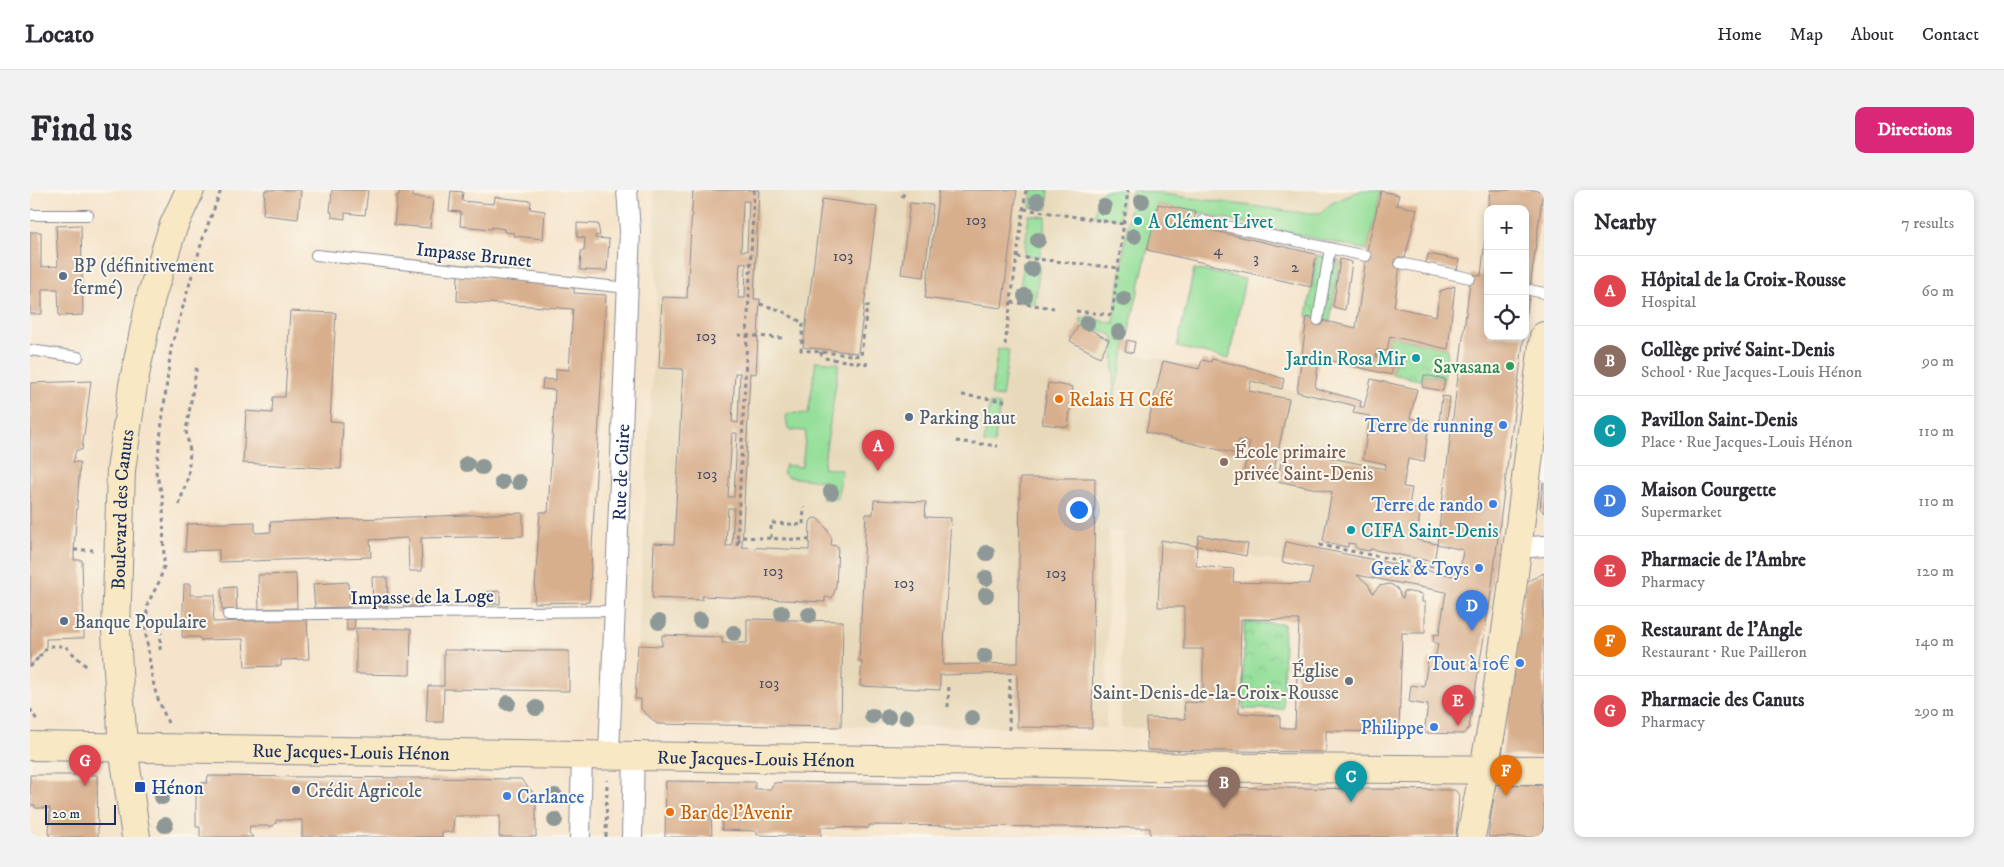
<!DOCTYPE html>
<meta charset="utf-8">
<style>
:root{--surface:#fff;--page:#f2f2f3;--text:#2b2b33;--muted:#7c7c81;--line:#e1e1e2;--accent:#db2777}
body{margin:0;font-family:"IM FELL DW Pica",serif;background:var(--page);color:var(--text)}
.controls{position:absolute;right:15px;top:15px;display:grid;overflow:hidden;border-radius:10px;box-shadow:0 2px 8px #0003}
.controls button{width:45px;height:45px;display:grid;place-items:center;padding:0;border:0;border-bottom:1px solid var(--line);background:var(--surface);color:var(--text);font:25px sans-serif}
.scale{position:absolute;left:15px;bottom:12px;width:71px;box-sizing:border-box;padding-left:5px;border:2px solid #1b2f5e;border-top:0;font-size:14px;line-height:18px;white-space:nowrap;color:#1b2f5e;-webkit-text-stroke:4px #fbf7ec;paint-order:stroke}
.you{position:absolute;left:1048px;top:319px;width:18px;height:18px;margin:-12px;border:4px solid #fff;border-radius:50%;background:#1a73e8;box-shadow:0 0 0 8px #1a73e833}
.badge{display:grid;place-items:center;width:32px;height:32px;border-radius:50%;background:var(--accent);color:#fff;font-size:16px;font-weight:700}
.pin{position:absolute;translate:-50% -41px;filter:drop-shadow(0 1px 2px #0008)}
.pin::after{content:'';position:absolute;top:26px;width:18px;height:15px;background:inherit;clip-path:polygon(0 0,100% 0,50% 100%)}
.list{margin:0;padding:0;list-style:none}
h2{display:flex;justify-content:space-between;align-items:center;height:65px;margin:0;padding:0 20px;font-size:21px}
h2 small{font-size:16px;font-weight:400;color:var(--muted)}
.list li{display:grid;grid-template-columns:32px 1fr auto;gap:15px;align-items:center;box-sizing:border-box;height:70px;padding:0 20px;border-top:1px solid var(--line)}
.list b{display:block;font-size:19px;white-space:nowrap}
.list p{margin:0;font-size:16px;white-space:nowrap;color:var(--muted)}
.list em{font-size:16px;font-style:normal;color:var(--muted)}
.icon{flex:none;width:28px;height:28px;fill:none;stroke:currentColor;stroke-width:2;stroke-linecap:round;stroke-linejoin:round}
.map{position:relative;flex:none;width:1514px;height:647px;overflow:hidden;border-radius:10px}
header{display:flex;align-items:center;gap:30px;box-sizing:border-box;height:70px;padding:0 25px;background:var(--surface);border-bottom:1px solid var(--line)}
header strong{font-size:24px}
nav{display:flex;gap:28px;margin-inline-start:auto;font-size:18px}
.intro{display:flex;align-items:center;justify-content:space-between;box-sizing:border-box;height:120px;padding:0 30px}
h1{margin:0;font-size:35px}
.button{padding:12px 22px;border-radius:10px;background:var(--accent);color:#fff;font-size:18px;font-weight:700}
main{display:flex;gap:30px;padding:0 30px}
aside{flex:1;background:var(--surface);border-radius:10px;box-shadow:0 2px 8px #0003}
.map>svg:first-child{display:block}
</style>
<header>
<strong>Locato</strong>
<nav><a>Home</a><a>Map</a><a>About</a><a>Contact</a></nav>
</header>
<div class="intro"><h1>Find us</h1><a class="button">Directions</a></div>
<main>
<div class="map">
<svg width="1514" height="647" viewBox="0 0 1514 647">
<defs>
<pattern id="park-crowns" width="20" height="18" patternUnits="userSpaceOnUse" patternTransform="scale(1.25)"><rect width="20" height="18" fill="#95df9a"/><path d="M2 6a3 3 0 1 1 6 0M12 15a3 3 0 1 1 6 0" fill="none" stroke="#80c087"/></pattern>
</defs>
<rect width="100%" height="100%" fill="#fbf7ec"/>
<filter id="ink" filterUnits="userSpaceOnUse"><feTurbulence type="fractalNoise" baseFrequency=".02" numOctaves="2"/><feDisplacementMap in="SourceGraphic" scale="10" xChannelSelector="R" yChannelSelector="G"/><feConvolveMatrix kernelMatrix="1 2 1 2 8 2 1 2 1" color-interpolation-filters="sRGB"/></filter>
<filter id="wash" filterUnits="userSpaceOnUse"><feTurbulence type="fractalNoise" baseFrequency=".0096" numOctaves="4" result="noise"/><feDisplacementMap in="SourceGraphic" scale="20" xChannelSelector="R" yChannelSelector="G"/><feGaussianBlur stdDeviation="1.12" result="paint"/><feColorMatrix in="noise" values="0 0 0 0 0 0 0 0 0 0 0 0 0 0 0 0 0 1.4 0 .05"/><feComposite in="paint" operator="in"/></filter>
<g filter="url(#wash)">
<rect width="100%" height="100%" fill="#f5e4cb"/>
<path fill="#e8d9ba" d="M624 0H1351L1337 60 1128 14 1095 161 1365 225 1355 279 1309 270 1293 350 1290 352 1289 358 1306 382 1156 354V374L1194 379 1193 429H1211L1209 523 1250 526V538L1148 528 1117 529V538H1091L1093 343 1079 340 1076 538 627 534 611 519V509H605L627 97Z"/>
<g fill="#95df9a" stroke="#58877c">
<path d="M1002 0H1019L1017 19 1000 17Z"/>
<path d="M1076 0H1094L1090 29 1065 26 1068 5Z"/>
<path d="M1102 0 1273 23H1291L1300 14 1332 0H1351L1337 60 1128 14 1083 211 1084 146 1051 133V127L1084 133Z"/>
<path d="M999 25 1016 27 1010 67 994 65Z"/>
<path d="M994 72 1010 74 1005 114 988 111Z"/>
<path d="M1164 79 1215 89 1199 169 1147 157Z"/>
<path d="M968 159 979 160 972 207 961 205Z"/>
<path d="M786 171 809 173 793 278 812 280 807 309H793L794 291 757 287 753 282 755 275 772 277 776 241 762 240 758 238 756 227 758 223 778 224Z"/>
<path d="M960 213 970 215 964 254 954 253Z"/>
</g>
<g fill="url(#park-crowns)" stroke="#58877c">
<path d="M1287 65 1309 70 1300 132 1277 126Z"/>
<path d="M1360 146 1418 159 1414 189 1394 184 1393 191 1362 184 1365 170 1347 167V160L1357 162Z"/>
<path d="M1214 432 1254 434 1253 519H1213Z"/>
</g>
<g id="blocks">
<g fill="#d8af8d" fill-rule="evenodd">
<path d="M235 0H271L268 29 233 25Z"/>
<path d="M302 0H338L335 25 315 23V29L302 27V22H300Z"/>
<path d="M370 0H383V7L403 9 400 38 364 35 367 5 369 6Z"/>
<path d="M663 0H729L724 109H730L726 184 720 183 712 357 779 360 780 332 782 329 787 328 797 339 802 349 801 355 808 356 806 397 802 408 795 407V412L672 406V410L622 408 624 353 644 354 653 179 629 178 632 107 657 108ZM713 11H719L717 61H711ZM710 73H716L715 108H708ZM705 183H710L708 233 702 232ZM702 243H707L704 307H698ZM698 318H704L702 356H696Z"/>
<path d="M909 0H987L972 118 895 108Z"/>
<path d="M1460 0H1513L1496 129 1495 19H1458Z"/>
<path d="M421 1 433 2 432 11 464 14 465 7 501 11 500 19 515 21 513 49 484 46V43L474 42V39L462 37V39L430 36 431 22 419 21Z"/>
<path d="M1351 1 1369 5 1366 15 1387 19 1375 68H1371L1364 117 1406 126 1410 101 1425 96 1418 159 1360 146 1357 161 1347 160 1346 167 1365 170 1361 185 1289 168 1285 198 1331 211 1330 217H1334L1341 189 1387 199 1380 228 1399 232 1394 272 1378 269 1373 297 1382 298 1379 316 1390 321 1387 350 1407 354 1441 84 1451 86 1456 42H1458V146H1494L1460 410 1439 538 1433 544 1394 543 1398 515 1379 512 1381 495 1394 497 1398 469H1405L1408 454 1403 452 1404 444 1409 445 1416 402 1327 385 1338 394 1343 403 1349 396 1360 394 1367 398 1372 408H1373L1374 401 1392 404V412H1395V443H1372L1369 542 1296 541V562L1117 560 1116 528 1155 529 1154 512 1173 513V459H1154V417H1128L1131 350 1167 356 1166 376 1204 379 1203 392 1279 394 1283 378 1252 372 1256 352 1429 387 1433 360 1407 354 1404 372 1340 359V361L1328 359 1325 357V354L1318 353V357L1295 353 1293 350 1302 302 1247 291 1254 259 1275 263 1276 257 1288 259 1287 265 1355 279 1356 274 1333 269 1340 226 1323 223 1325 216 1318 214 1267 202 1277 127 1326 138 1337 60ZM1211 429 1269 430 1265 538H1250V526L1209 523Z"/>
<path d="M792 9 847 17 828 163 773 157Z"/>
<path d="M880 13 903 15 894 87 871 84Z"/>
<path d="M1128 14 1166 22 1162 36 1286 64 1281 97 1117 60Z"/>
<path d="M547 33 568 34 570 46 566 45 565 48 579 49 577 81 550 80 551 61H554L555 48 547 47Z"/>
<path d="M51 35 53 125 29 126 28 99H12V124H0V42H11V77L28 76 26 36Z"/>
<path d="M1398 64 1429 70 1427 80 1396 73Z"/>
<path d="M1310 69 1322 72 1315 120 1303 117Z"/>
<path d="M428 85 544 98V103L576 105 559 412 504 413 510 322H518L525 200 512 199 513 189 526 190V179L539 180 543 119 427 111Z"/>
<path d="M260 121 306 123 300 231 313 232 311 279 213 273 216 221 242 223 243 207H255Z"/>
<path d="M1049 134 1079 150 1070 167 1040 151Z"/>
<path d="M1097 150 1105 152 1103 163 1095 161Z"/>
<path d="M1182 169 1225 179 1254 189 1252 199 1221 191 1219 201 1259 209 1242 290 1213 285 1220 252 1209 250 1206 264 1116 242 1133 171 1169 179 1172 170 1181 172Z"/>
<path d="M1394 185 1415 189 1413 201 1392 197Z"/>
<path d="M61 191 52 260H46L43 272H50L44 360V370H52L54 448 16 449V459L0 476V193Z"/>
<path d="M1018 193 1043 197 1038 237 1012 234Z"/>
<path d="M1412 206 1420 207 1416 236 1409 234Z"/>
<path d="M990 288H1065L1062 538 987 537V483L910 485V500L830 496 832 471H829L836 324H843L844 310 896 312 895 327 921 328 913 475 988 473Z"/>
<path d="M1513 292H1514V323L1510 318Z"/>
<path d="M493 323V346L391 348 392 381H379L378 348 340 350 341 367 189 372V360L155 361 157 334 225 332V343L241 342 240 332Z"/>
<path d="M1169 345 1218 354 1216 366 1167 356Z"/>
<path d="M1514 383V566L1472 565 1496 392Z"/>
<path d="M266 384 267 418 229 419 228 385Z"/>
<path d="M342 387H357L358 416 343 417Z"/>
<path d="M318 392 320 417 285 418 283 394Z"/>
<path d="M154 394H160V405H185L183 432 277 429 279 469 251 470V476L215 477 213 449 171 450 169 447H152Z"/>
<path d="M206 397 207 420H192L191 398Z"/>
<path d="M470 401V414H457V402Z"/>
<path d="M392 409 393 416H374V410Z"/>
<path d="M316 429H325L324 440H317Z"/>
<path d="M717 429 813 431 811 537 627 534 611 519V509H605L608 455 632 456V445L692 447V453H717Z"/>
<path d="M326 438 381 439 380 485 326 484Z"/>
<path d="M414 460 539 461V501L414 499 413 532H396L398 496H414Z"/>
<path d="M0 585H67L68 647H19L20 618H5V615H0Z"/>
<path d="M178 586 491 589 506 606V647H469L470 626H424L423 642H412V647H272V630H246V633L243 636H220L219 643 223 647H170V637H166V598L170 593H177Z"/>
<path d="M636 591 725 592V599H740L744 593 754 592 1425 600 1429 605 1426 647H1120V638L839 635V638L791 637V647L727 645V641L692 640V622H681L682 647H635Z"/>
<path d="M1466 593 1514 596V647H1458Z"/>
</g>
</g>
</g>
<g filter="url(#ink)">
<use href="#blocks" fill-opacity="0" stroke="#888a94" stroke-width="1"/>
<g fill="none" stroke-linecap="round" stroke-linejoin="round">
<defs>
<g id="lane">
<path d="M0 25H58"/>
<path d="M1172 31 1336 66"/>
<path d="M286 65 598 98"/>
<path d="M1370 73 1440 88"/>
<path d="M1500 100 1514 103"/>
<path d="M1288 130 1300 58"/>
<path d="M0 160 48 167"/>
<path d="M198 425 585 421"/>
</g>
<g id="street">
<path d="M1487 358 1514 356"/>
<path id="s1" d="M579 564 600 41 597 0"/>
<path d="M550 647 552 564"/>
<path d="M602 647 604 564"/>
</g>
<g id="secondary">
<path id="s2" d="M0 556 1084 574 1118 577 1514 580"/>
<path id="s3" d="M106 647 93 557 88 480 86 441 91 280 103 195 121 107 143 37 160 0"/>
<path d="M1441 647 1462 536 1481 407 1514 146"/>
</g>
</defs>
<use href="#lane" stroke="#888a94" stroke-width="12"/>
<use href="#street" stroke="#888a94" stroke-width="22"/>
<use href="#secondary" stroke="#888a94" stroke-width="30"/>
<g stroke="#888a94" stroke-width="3" stroke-dasharray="4 4" stroke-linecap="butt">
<path d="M724 0 707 356 710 347 779 350"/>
<path d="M872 7 876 0"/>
<path d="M994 19 1094 34"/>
<path d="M987 67 1089 78"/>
<path d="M981 112 1024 118"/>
<path d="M730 114 750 120 773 133 771 160 831 166 837 116H841"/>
<path d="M1046 121 1082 125 1098 0"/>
<path d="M708 145 753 148"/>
<path d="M975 155 996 0"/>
<path d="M790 162 794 168 838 174"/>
<path d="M932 205 975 211"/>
<path d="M926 251 968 256"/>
<path d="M149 315 158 287 160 261 156 241 167 175"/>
<path d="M741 348V333L773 335 774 317"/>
<path d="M1289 355 1430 382"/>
<path d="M44 360H63"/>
<path d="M130 460 131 436"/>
<path d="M9 467 19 456H35L57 477"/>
<path d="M0 477 9 467"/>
<path d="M918 517 919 493"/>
<path d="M0 519 7 530"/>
<path d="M138 533 126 504 122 487 115 439 118 413 129 392 134 376 133 309 126 282 141 158 173 48 191 0"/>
<path d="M979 540 980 483"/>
<path d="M576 647 577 590"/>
</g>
<use href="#lane" stroke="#fff" stroke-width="10"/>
<use href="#street" stroke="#fff" stroke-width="20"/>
<use href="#secondary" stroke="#f8e8c3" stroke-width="28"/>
</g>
<g fill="#8e9997">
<circle cx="1007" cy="11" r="8"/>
<circle cx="1112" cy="11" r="8"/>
<circle cx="1074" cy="17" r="8"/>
<circle cx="1104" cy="46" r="8"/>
<circle cx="1008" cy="50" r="8"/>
<circle cx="1002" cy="79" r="8"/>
<circle cx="995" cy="106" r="8"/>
<circle cx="1094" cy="109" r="8"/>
<circle cx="1057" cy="133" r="8"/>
<circle cx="1089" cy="142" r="8"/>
<circle cx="437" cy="274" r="8"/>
<circle cx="452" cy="277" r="8"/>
<circle cx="472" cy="292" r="8"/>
<circle cx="489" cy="292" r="8"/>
<circle cx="801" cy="302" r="8"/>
<circle cx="957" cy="363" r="8"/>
<circle cx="956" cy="388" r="8"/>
<circle cx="956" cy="405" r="8"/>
<circle cx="752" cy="423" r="8"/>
<circle cx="779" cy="425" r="8"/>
<circle cx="670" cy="430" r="8"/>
<circle cx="629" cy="432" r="8"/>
<circle cx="704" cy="443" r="8"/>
<circle cx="955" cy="466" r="8"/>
<circle cx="478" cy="513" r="8"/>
<circle cx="506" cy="518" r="8"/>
<circle cx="842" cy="526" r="8"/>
<circle cx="858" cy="527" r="8"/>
<circle cx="876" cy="527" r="8"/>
<circle cx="942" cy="528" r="8"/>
<circle cx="525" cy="606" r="8"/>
<circle cx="132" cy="607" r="8"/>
<circle cx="525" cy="630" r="8"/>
<circle cx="135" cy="635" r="8"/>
</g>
</g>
<g fill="#0f9aa8" stroke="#fbf7ec" stroke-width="2">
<circle cx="1108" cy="31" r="5"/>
<circle cx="1386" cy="168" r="5"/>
<circle cx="1321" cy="340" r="5"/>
</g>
<g fill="#5c6f8a" stroke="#fbf7ec" stroke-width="2">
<circle cx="33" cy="86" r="5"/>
<circle cx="879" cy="227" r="5"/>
<circle cx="34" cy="431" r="5"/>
<circle cx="266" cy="600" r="5"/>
</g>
<circle fill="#2e9e5b" stroke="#fbf7ec" stroke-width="2" cx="1480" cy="176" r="5"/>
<g fill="#e8710a" stroke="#fbf7ec" stroke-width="2">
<circle cx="1029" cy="209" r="5"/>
<circle cx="640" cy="622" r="5"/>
</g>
<g fill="#3f7fe0" stroke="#fbf7ec" stroke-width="2">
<circle cx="1473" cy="235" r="5"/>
<circle cx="1463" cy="314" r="5"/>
<circle cx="1449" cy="378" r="5"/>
<circle cx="1490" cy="473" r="5"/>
<circle cx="1404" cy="537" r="5"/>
<circle cx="477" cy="606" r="5"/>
</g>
<circle fill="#8d6e63" stroke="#fbf7ec" stroke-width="2" cx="1194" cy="272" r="5"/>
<circle fill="#6b7280" stroke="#fbf7ec" stroke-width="2" cx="1319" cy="491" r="5"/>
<rect fill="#1a4fb4" stroke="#fbf7ec" stroke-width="2" x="104" y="591" width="12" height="12" rx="2.5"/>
<g text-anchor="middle" stroke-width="4" stroke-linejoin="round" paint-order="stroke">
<g font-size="16" fill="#4a4f6a">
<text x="946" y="35">103</text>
<text x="1188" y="65">4</text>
<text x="813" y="71">103</text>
<text x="1226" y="73">3</text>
<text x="1265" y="82">2</text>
<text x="676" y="151">103</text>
<text x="677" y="289">103</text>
<text x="743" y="386">103</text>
<text x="1026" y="388">103</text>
<text x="874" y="398">103</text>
<text x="739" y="498">103</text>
</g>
<g font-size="19" fill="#0d838f" stroke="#fbf7ec" text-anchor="start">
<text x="1118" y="38">A Clément Livet</text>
<text x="1376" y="175" text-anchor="end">Jardin Rosa Mir</text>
<text x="1331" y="347">CIFA Saint-Denis</text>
</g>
<g font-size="19" fill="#1b2f5e" stroke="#fbf7ec">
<text transform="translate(444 64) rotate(6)" y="7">Impasse Brunet</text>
<text dy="7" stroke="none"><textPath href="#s1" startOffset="282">Rue de Cuire</textPath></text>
<text dy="7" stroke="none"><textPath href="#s3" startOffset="329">Boulevard des Canuts</textPath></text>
<text transform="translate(392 406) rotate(-1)" y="7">Impasse de la Loge</text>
<text dy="7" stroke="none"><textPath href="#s2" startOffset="321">Rue Jacques-Louis Hénon</textPath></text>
<text dy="7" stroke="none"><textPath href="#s2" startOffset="726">Rue Jacques-Louis Hénon</textPath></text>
</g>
<g font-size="19" fill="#4e5e75" stroke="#fbf7ec" text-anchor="start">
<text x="43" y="82">BP (définitivement<tspan x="43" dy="22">fermé)</tspan></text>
<text x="889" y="234">Parking haut</text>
<text x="44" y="438">Banque Populaire</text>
<text x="276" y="607">Crédit Agricole</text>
</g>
<g font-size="19" fill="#27864d" stroke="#fbf7ec" text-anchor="end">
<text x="1470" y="183">Savasana</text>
</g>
<g font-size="19" fill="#c56008" stroke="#fbf7ec" text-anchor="start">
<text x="1039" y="216">Relais H Café</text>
<text x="650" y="629">Bar de l'Avenir</text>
</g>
<g font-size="19" fill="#366cbe" stroke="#fbf7ec" text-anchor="end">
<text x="1463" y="242">Terre de running</text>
<text x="1453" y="321">Terre de rando</text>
<text x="1439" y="385">Geek &amp; Toys</text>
<text x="1480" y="480">Tout à 10€</text>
<text x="1394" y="544">Philippe</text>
<text x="487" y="613" text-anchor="start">Carlance</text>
</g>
<g font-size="19" fill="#785e54" stroke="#fbf7ec" text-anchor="start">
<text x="1204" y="268">École primaire<tspan x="1204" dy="22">privée Saint-Denis</tspan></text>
</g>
<g font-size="19" fill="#5b616d" stroke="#fbf7ec" text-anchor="end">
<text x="1309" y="487">Église<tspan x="1309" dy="22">Saint-Denis-de-la-Croix-Rousse</tspan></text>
</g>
<g font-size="19" fill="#164399" stroke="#fbf7ec" text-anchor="start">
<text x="121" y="604">Hénon</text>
</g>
</g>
</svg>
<div class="controls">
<button>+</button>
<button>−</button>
<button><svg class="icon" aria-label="locate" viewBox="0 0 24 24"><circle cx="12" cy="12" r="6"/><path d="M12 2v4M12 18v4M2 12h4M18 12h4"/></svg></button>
</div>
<div class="scale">20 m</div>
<div class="you"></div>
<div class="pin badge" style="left:848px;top:281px;background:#e0444e">A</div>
<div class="pin badge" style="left:1194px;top:618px;background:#8d6e63">B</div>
<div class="pin badge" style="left:1321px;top:612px;background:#0f9aa8">C</div>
<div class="pin badge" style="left:1442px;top:441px;background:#3f7fe0">D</div>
<div class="pin badge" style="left:1428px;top:536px;background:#e0444e">E</div>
<div class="pin badge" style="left:1476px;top:606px;background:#e8710a">F</div>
<div class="pin badge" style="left:55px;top:596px;background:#e0444e">G</div>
</div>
<aside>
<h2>Nearby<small>7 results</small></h2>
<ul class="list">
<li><span class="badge" style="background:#e0444e">A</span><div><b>Hôpital de la Croix-Rousse</b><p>Hospital</p></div><em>60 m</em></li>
<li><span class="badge" style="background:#8d6e63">B</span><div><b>Collège privé Saint-Denis</b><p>School · Rue Jacques-Louis Hénon</p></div><em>90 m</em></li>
<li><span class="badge" style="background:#0f9aa8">C</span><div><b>Pavillon Saint-Denis</b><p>Place · Rue Jacques-Louis Hénon</p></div><em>110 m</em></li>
<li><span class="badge" style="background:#3f7fe0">D</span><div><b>Maison Courgette</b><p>Supermarket</p></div><em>110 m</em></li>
<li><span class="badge" style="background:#e0444e">E</span><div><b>Pharmacie de l'Ambre</b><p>Pharmacy</p></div><em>120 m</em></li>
<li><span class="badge" style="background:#e8710a">F</span><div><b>Restaurant de l'Angle</b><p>Restaurant · Rue Pailleron</p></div><em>140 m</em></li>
<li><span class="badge" style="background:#e0444e">G</span><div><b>Pharmacie des Canuts</b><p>Pharmacy</p></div><em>290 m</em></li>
</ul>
</aside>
</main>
